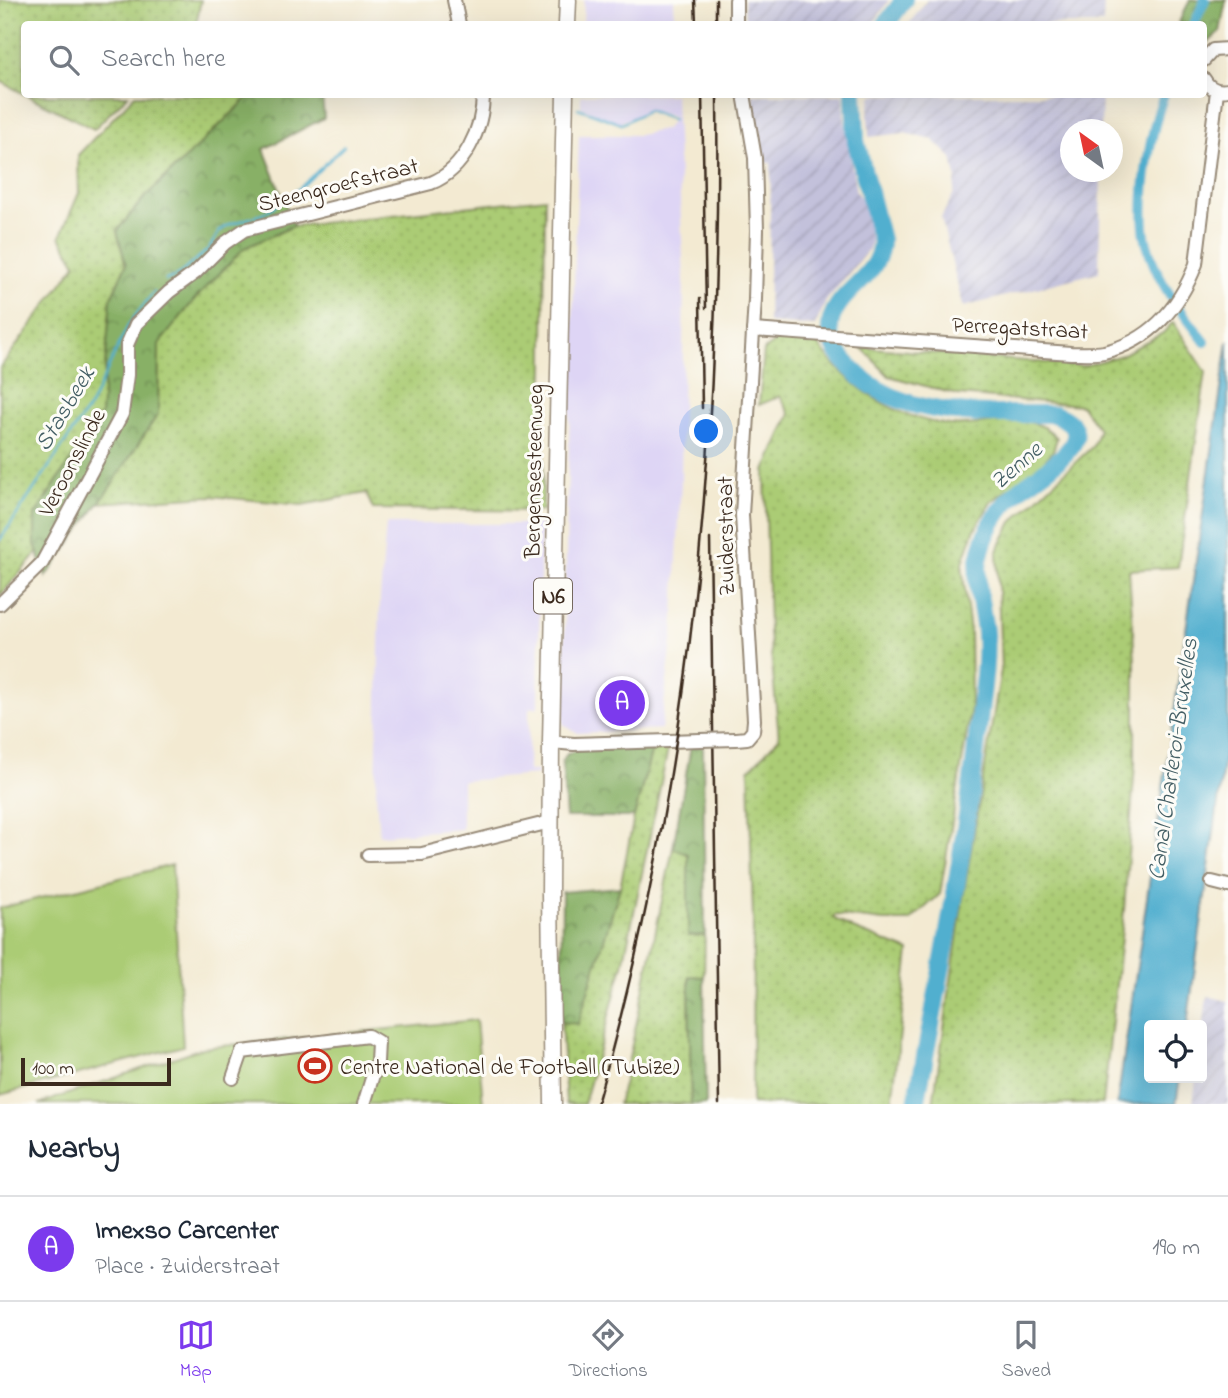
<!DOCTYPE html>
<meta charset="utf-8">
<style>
:root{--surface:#fff;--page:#f2f2f3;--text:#1f2937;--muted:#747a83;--line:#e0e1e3;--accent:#7c3aed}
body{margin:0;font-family:"Indie Flower",sans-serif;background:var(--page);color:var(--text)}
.controls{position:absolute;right:21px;bottom:21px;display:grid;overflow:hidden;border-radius:7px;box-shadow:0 7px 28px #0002}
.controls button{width:63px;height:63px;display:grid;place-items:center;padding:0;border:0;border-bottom:2px solid var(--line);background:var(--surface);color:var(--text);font:35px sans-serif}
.compass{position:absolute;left:1060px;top:119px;width:63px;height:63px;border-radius:50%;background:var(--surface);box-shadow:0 7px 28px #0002;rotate:327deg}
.scale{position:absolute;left:21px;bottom:18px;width:150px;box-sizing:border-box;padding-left:7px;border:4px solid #3b2a1e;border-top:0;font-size:19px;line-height:24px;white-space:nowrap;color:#3b2a1e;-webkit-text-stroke:5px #fdfcf7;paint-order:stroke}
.you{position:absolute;left:707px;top:432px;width:24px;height:24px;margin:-18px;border:5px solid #fff;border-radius:50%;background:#1a73e8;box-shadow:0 0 0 10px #1a73e833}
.badge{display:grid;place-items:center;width:46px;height:46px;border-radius:50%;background:var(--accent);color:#fff;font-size:23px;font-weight:700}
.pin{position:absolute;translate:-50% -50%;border:4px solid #fff;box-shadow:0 2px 7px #0006}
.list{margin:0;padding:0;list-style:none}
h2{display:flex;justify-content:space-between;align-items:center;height:91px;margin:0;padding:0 28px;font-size:30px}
h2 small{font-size:23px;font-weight:400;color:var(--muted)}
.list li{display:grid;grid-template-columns:46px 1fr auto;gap:21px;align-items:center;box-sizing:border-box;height:105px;padding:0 28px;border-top:2px solid var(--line)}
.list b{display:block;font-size:26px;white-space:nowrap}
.list p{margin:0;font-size:23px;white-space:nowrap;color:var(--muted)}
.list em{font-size:23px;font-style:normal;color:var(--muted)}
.icon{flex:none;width:38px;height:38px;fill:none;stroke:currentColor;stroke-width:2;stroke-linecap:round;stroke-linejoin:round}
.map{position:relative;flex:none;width:1228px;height:1104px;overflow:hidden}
.search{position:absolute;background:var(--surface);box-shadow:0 7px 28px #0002;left:21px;right:21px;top:21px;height:77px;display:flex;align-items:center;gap:18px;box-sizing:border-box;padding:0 24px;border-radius:7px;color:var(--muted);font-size:26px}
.sheet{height:196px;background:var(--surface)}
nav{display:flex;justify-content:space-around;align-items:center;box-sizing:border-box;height:98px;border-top:2px solid var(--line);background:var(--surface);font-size:19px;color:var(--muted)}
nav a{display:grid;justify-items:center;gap:4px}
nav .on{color:var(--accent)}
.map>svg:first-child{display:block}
</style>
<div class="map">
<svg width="1228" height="1104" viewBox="0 0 1228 1104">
<defs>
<pattern id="industrial-furrows" width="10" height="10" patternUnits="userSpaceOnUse" patternTransform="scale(1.75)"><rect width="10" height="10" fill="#c3c1db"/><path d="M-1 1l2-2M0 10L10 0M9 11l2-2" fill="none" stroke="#a8a6bc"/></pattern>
<pattern id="grass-dots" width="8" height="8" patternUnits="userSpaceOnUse" patternTransform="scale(1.75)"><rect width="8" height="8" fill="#abcc74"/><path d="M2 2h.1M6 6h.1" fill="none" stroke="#94af64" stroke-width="1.8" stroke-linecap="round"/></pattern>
<pattern id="forest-crowns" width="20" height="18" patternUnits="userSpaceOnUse" patternTransform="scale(1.75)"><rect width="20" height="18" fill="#88b066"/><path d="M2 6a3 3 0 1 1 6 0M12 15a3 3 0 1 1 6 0" fill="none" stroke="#708f53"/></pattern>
</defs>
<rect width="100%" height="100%" fill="#fdfcf7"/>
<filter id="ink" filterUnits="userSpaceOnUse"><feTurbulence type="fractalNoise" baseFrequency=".0143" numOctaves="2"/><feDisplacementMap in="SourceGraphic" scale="14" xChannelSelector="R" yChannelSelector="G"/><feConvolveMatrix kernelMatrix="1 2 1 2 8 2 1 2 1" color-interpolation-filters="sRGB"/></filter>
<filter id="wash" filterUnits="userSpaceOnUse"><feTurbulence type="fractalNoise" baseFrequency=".00686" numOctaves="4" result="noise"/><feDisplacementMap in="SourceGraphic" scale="28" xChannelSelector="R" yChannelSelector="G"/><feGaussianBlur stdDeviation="1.57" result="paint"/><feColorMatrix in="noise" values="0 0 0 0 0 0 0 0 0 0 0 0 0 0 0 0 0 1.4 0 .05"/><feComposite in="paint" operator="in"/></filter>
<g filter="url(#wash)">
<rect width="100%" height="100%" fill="#f3ead2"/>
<g fill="#ded5f5">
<path d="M584 0H674V24H583Z"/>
<path d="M581 95H675L684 279 681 482 673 632 661 729 578 733 563 724 567 503 579 135H639L666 129 674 117 650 110 620 122 611 120 581 107Z"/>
<path d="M386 524H541L538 707 529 708 528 771H537V775L462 781V829L379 835 376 794 380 598Z"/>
</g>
<g fill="url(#industrial-furrows)">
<path d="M744 0H889L873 24H745Z"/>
<path d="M927 0H1104L1103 24H909Z"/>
<path d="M752 95H844V114L856 192 861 198 865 211 871 240 869 249 826 301 815 326 768 323 771 163H764Z"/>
<path d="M872 95H1102L1101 129 1070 130V172H1101L1099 272 963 307 941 218 954 193 956 177 952 158 933 140 904 133 869 137 868 113Z"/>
<path d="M1207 996 1228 1001V1104H1193L1196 1078H1202V1038Z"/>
</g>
<g fill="url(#grass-dots)" stroke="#737b49" stroke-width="2">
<path d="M0 0H201L196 24H24V94L0 81Z"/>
<path d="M26 95H128L94 129Z"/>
<path d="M135 95H251L144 198 117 231 126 265 111 298 101 414 35 515V544L38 552 0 596V368L76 264 60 237 79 193 78 155Z"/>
<path d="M545 198 543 511 373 509 366 493 302 505 211 496 99 503 158 414 159 344 195 299 244 247 294 226Z"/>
<path d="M1173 322 1206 372 1178 567 1129 570 1135 661V763L1124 910 1103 1104H933L963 898 1001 670 997 551 1012 522 1093 446 1099 429 1081 405 958 395 889 376 861 347 1084 366 1122 355 1163 333Z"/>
<path d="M779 339 816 342C849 387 893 418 950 425 985 429 1030 406 1057 438L1053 451 1044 462 991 502 974 531 962 565 970 632 971 708 940 894 910 921H883L835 915 833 918 853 929 909 951 892 1104H752L753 920 749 770 779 738 769 632 765 471 790 414 780 396 759 405 764 350Z"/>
<path d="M652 749H668L623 965 584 1104H566L561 1022 578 1023 620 887 634 817Z"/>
<path d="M673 848 688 854V936L705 935 704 977H689L691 1104H618L626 1073Z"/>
</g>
<g fill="url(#forest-crowns)" stroke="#626d42" stroke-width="2">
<path d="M1190 0H1226L1220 32 1204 46V24H1178Z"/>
<path d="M251 95H322L324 118 264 149 294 226 244 248 195 299 159 344 158 414 111 486 46 577 35 544V515L101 414 111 298 126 265 117 231 144 198Z"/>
<path d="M691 746 703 747 705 935 688 936V854L673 848Z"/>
<path d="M579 749H652L634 817H566L562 762 567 754Z"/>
<path d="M620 887 578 1024 561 1022 562 892Z"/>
<path d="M689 976 704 977 706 1104H691Z"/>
</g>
<g fill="#abcc74" stroke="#737b49" stroke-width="2">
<path d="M172 865 183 1046 0 1095V908Z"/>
<path d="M476 1020 483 1104H39L202 1048Z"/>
</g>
<path fill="#51afcf" stroke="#466c76" stroke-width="2" d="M1228 341V731L1187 1025H1149V1078H1180L1176 1104H1117Z"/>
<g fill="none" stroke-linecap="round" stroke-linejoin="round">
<g stroke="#51afcf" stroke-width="2.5">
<path d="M578 108 622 124 648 110 673 120"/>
<path d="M166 280 177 276 209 249 219 232 228 225 263 214 300 188 344 146"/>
<path d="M0 540 91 404 129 324 154 292"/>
</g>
<g stroke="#51afcf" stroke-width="10">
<path d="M1194 24 1205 0"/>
<path d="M1164 94C1150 135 1141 185 1144 228 1146 251 1159 279 1172 298 1182 313 1194 327 1205 342"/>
</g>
<g stroke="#51afcf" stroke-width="18">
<path d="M886 24 904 0"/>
<path d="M854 94 856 141 881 240C881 277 840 288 831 320 827 335 834 348 843 359 894 423 982 413 1054 414 1112 436 1036 474 1017 492 997 510 984 533 979 560 974 584 983 609 985 633 987 655 984 680 981 702 968 837 941 971 916 1104"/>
</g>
</g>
</g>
<g filter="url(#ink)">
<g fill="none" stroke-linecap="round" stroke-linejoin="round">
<defs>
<g id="minor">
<path d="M454 0 459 24"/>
<path d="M736 0V24"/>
<path d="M1204 60 1213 50 1228 49"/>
<path d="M1204 79C1209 89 1218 92 1228 90"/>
<path d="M753 330 1071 353C1082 353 1094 354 1104 352 1151 341 1180 306 1196 264L1217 91"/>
<path d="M0 604 42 563 122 414 127 375V345L136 324 169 292 195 273 225 243 244 230 431 183C464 170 483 129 483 94"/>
<path d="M736 739 747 738 753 731 754 720 742 515 755 299 757 230 755 158 744 94"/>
<path d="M551 742 574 744 700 740"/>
<path d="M368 855 422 854 550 822"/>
<path d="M1212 882 1228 886"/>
<path d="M233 1078 242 1052 368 1036 378 1042 377 1062 364 1104"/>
</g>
<g id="major">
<path d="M567 24 568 0"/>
<path d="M553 1104 550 894 551 742 565 94"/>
</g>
</defs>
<use href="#minor" stroke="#978a78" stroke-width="16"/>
<use href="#major" stroke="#978a78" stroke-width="19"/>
<use href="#minor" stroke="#fff" stroke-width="12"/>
<use href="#major" stroke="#fff" stroke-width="16"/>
<g stroke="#3b2a1e" stroke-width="2.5">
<path d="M695 0 696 24"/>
<path d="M716 0V24"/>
<path d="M702 94 706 308"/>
<path d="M700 299 702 408"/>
<path d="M710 539 719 1104"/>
<path d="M597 1104C692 776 721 435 717 94"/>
</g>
<defs>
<path id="minor-bridge" d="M700 740 736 739"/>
</defs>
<use href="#minor-bridge" stroke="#978a78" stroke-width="16" stroke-linecap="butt"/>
<use href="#minor-bridge" stroke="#fff" stroke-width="12"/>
</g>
</g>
<defs>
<symbol id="stadium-ring" viewBox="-11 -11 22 22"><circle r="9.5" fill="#fdfcf7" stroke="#c8321e" stroke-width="1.5"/><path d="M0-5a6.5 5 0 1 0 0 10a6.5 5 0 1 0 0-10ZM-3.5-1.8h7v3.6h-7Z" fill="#c8321e"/></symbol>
</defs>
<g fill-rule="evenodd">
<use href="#stadium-ring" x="296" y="1047" width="38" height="38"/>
</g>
<g text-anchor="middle" stroke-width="6" stroke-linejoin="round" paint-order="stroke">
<rect fill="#fdfcf7" stroke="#75695f" stroke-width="2" x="534" y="578.5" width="38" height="35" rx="5"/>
<g font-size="21" font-weight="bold" fill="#3b2a1e">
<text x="553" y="603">N6</text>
</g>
<g font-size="23" fill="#3b2a1e" stroke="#fdfcf7">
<text transform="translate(338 184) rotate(-14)" y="8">Steengroefstraat</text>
<text transform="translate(1020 327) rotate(3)" y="8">Perregatstraat</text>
<text transform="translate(71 462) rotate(-62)" y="8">Veroonslinde</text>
<text transform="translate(533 471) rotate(-89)" y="8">Bergensesteenweg</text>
<text transform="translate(725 536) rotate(-91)" y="8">Zuiderstraat</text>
</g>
<g font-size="23" fill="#3b2a1e" stroke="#fdfcf7" text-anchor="start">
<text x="340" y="1074">Centre National de Football (Tubize)</text>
</g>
<g font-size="24" font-style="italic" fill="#445f65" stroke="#fdfcf7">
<text transform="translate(64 408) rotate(-59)" y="8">Stasbeek</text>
<text transform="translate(1016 465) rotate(-41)" y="8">Zenne</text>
<text transform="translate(1172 759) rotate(-82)" y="8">Canal Charleroi-Bruxelles</text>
</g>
</g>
</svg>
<div class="controls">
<button><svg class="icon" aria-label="locate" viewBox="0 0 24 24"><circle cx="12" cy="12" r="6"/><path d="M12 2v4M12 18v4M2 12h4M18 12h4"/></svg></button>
</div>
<svg class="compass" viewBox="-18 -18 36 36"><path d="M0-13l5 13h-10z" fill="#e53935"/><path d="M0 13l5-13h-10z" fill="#747a83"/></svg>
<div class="scale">100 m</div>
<div class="you"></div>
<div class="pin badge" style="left:622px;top:703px">A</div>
<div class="search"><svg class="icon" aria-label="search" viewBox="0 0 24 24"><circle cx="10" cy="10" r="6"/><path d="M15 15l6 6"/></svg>Search here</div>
</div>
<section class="sheet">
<h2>Nearby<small></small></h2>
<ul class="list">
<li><span class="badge">A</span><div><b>Imexso Carcenter</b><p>Place · Zuiderstraat</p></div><em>190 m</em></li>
</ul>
</section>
<nav>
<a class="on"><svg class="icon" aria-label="map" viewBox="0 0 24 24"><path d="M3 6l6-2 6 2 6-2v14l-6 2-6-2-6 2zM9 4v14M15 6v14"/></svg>Map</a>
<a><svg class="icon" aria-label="directions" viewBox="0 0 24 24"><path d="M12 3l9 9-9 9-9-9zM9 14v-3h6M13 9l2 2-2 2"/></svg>Directions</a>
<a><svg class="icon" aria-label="saved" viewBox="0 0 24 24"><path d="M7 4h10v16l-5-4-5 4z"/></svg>Saved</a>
</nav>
